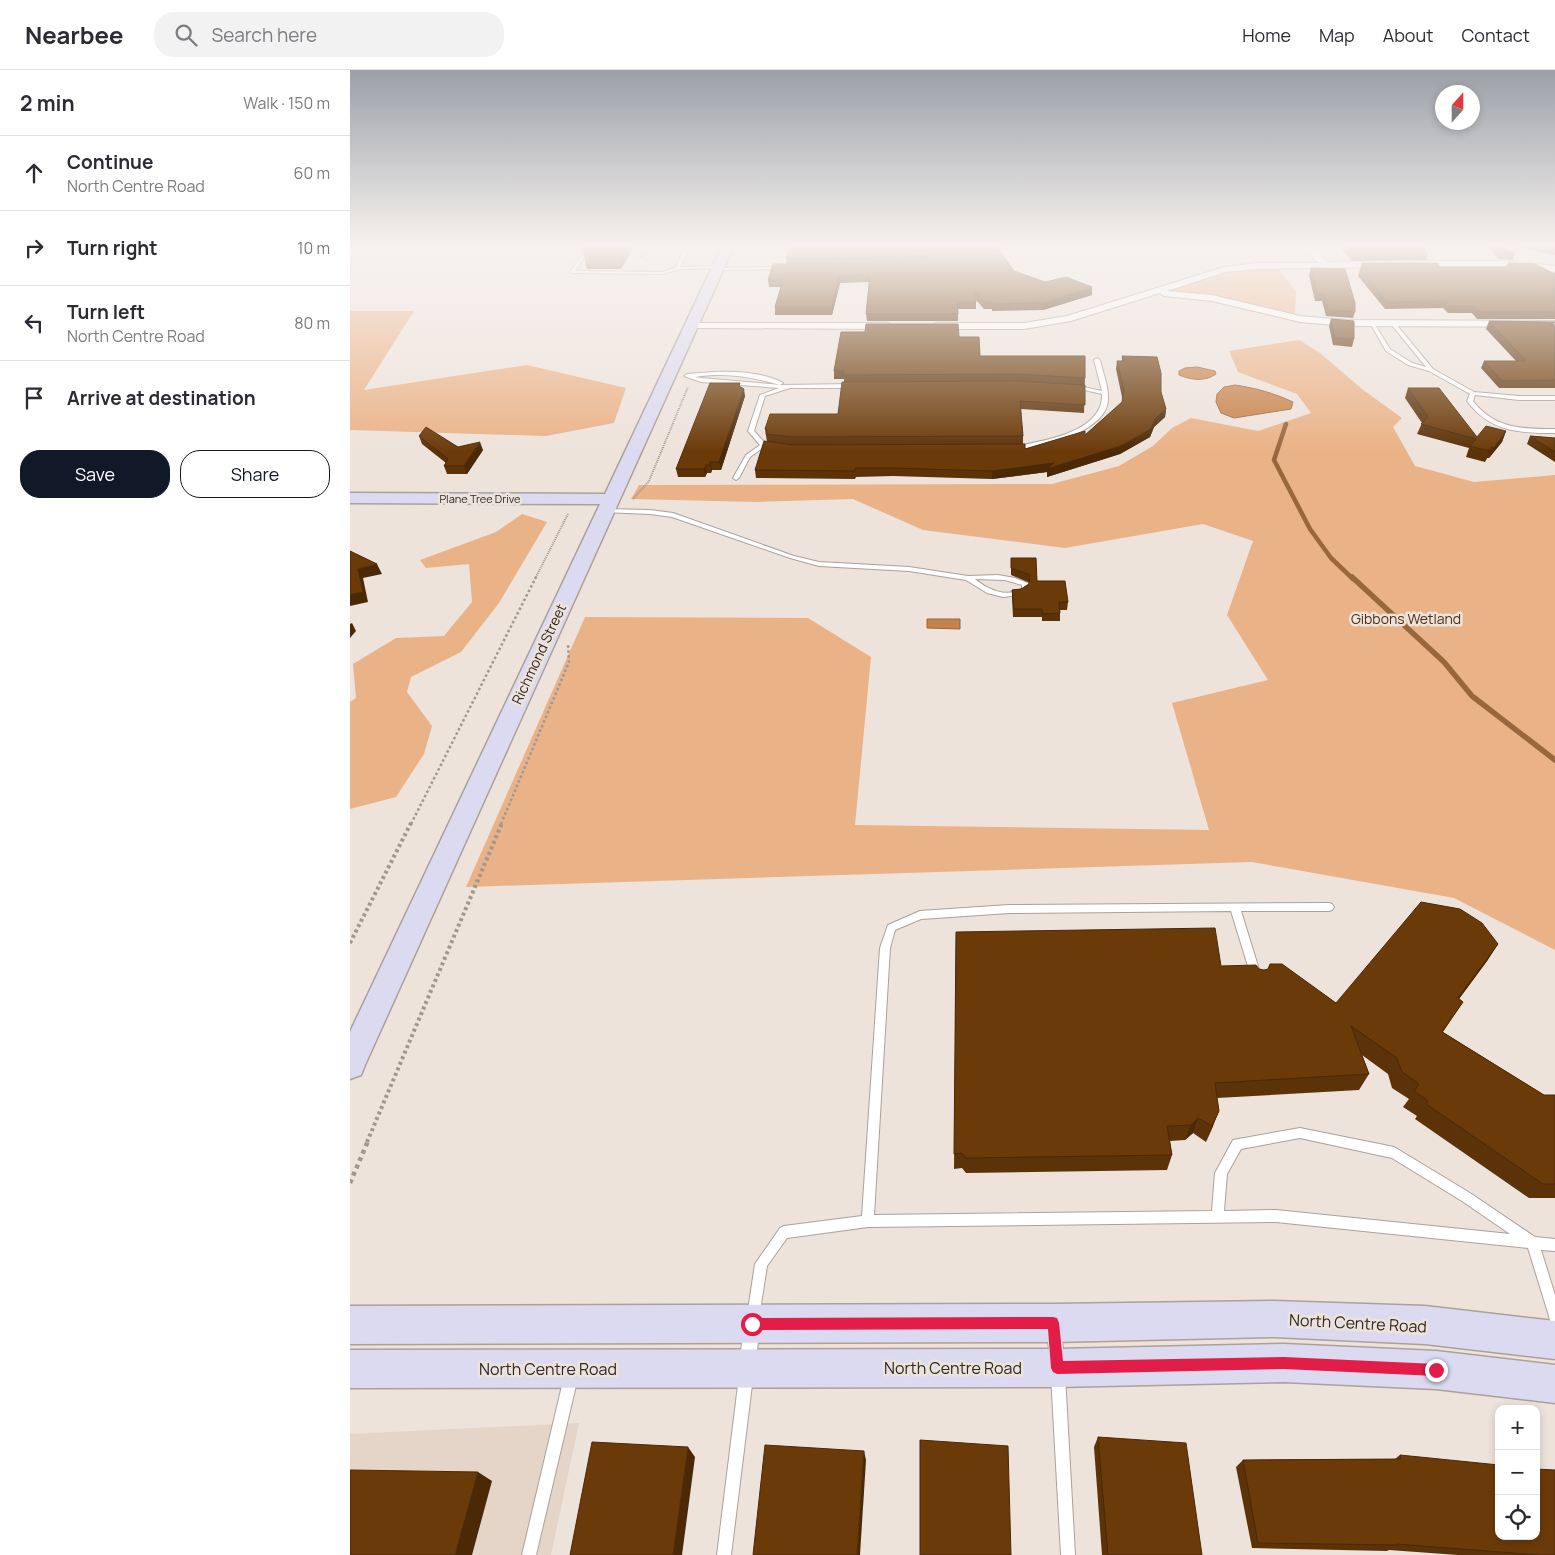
<!DOCTYPE html>
<meta charset="utf-8">
<style>
:root{--surface:#fff;--page:#f2f2f3;--text:#2b2b33;--muted:#7c7c81;--line:#e1e1e2;--accent:#111827}
body{margin:0;font-family:Manrope,sans-serif;background:var(--page);color:var(--text)}
.controls{position:absolute;right:15px;bottom:15px;display:grid;overflow:hidden;border-radius:10px;box-shadow:0 2px 8px #0003}
.controls button{width:45px;height:45px;display:grid;place-items:center;padding:0;border:0;border-bottom:1px solid var(--line);background:var(--surface);color:var(--text);font:25px sans-serif}
.compass{position:absolute;left:1085px;top:15px;width:45px;height:45px;border-radius:50%;background:var(--surface);box-shadow:0 2px 8px #0003;rotate:21deg}
.stop{position:absolute;width:15px;height:15px;margin:-11px;border:4px solid #e11d48;border-radius:50%;background:#fff}
.stop.end{background:#e11d48;border-color:#fff;box-shadow:0 1px 5px #0008}
.list{margin:0;padding:0;list-style:none}
h2{display:flex;justify-content:space-between;align-items:center;height:65px;margin:0;padding:0 20px;font-size:21px}
h2 small{font-size:16px;font-weight:400;color:var(--muted)}
.list li{display:grid;grid-template-columns:32px 1fr auto;gap:15px;align-items:center;box-sizing:border-box;height:75px;padding:0 20px;border-top:1px solid var(--line)}
.list b{display:block;font-size:19px;white-space:nowrap}
.list p{margin:0;font-size:16px;white-space:nowrap;color:var(--muted)}
.list em{font-size:16px;font-style:normal;color:var(--muted)}
.actions{display:flex;gap:10px;padding:15px 20px}
.actions a{flex:1;padding:11px 0;border:1px solid var(--accent);border-radius:20px;text-align:center;font-size:18px;color:var(--accent)}
.actions .main{background:var(--accent);color:#fff}
.icon{flex:none;width:28px;height:28px;fill:none;stroke:currentColor;stroke-width:2;stroke-linecap:round;stroke-linejoin:round}
.map{position:relative;flex:none;width:1205px;height:1485px;overflow:hidden}
header{display:flex;align-items:center;gap:30px;box-sizing:border-box;height:70px;padding:0 25px;background:var(--surface);border-bottom:1px solid var(--line)}
header strong{font-size:24px}
nav{display:flex;gap:28px;margin-inline-start:auto;font-size:18px}
.search{width:350px;height:45px;background:var(--page);display:flex;align-items:center;gap:12px;box-sizing:border-box;padding:0 18px;border-radius:20px;color:var(--muted);font-size:19px}
main{display:flex}
aside{flex:1;background:var(--surface)}
.map>svg:first-child{display:block}
</style>
<header>
<strong>Nearbee</strong>
<div class="search"><svg class="icon" aria-label="search" viewBox="0 0 24 24"><circle cx="10" cy="10" r="6"/><path d="M15 15l6 6"/></svg>Search here</div>
<nav><a>Home</a><a>Map</a><a>About</a><a>Contact</a></nav>
</header>
<main>
<aside>
<h2>2 min<small>Walk · 150 m</small></h2>
<ul class="list">
<li><svg class="icon" aria-label="ahead" viewBox="0 0 24 24"><path d="M12 20V5M6 11l6-6 6 6"/></svg><div><b>Continue</b><p>North Centre Road</p></div><em>60 m</em></li>
<li><svg class="icon" aria-label="right" viewBox="0 0 24 24"><path d="M7 20v-9h11M14 6l5 5-5 5"/></svg><div><b>Turn right</b></div><em>10 m</em></li>
<li><svg class="icon" aria-label="left" viewBox="0 0 24 24"><path d="M17 20v-9H6M10 6l-5 5 5 5"/></svg><div><b>Turn left</b><p>North Centre Road</p></div><em>80 m</em></li>
<li><svg class="icon" aria-label="arrive" viewBox="0 0 24 24"><path d="M6 21V4h12l-3 4 3 4H6"/></svg><div><b>Arrive at destination</b></div></li>
</ul>
<div class="actions"><a class="main">Save</a><a>Share</a></div>
</aside>
<div class="map">
<svg width="1205" height="1485" viewBox="0 0 1205 1485">
<rect width="100%" height="100%" fill="#eee3db"/>
<path fill="#e5d4c8" d="M229 1353 201 1485H0V1364Z"/>
<g fill="#eab287">
<path d="M927 198 946 221 945 245 862 226 822 220 876 202Z"/>
<path d="M0 241H64L14 320 177 295 276 318 264 353 196 366 0 360Z"/>
<path d="M949 270 970 283 1012 319 1052 348 1043 357 1065 396 1124 412 1205 405V880L1104 828 902 792 116 817 235 547 458 548 521 587 505 755 859 760 822 633 918 610 877 545 903 471 853 454 715 478 573 460 503 429 407 432 281 429 289 415 702 414 769 396 803 376 822 358 841 348 908 361 961 343 947 324 888 302 879 281Z"/>
<path d="M172 444 197 452 149 533 111 582 61 607 57 622 82 656 74 684 46 727 0 739V632L6 628 3 594 46 568 94 566 122 532 119 494 76 498 70 490 146 462Z"/>
</g>
<g fill="#c78249" stroke="#98673e">
<path d="M847 297 865 301 866 304C855 312 841 310 829 305V301L835 298Z"/>
<path d="M885 315C905 318 924 323 943 332L941 339 884 348 871 343 866 332 867 324 874 317Z"/>
<path d="M577 549H610V559L577 558Z"/>
</g>
<g fill="none" stroke-linecap="round" stroke-linejoin="round">
<path stroke="#98673e" stroke-width="4.5" d="M936 354 924 390 960 459 981 488 1003 509"/>
<path stroke="#98673e" stroke-width="5.5" d="M1002 507 1094 592 1122 626 1205 690"/>
<defs>
<g id="lane">
<path d="M337 174H341L330 197 368 196 370 198 433 197 435 198 433 199 367 200 365 198 331 199 312 204 222 203 220 202 234 183 236 184 225 201 312 202 325 198Z"/>
<path d="M1020 253H1024L1040 279 1062 293 1076 297 1041 254 1045 253 1083 299 1124 322 1169 326H1205V330H1169L1125 325 1123 331C1145 359 1172 359 1205 359V363C1169 363 1140 362 1117 331L1120 324 1079 301 1058 295 1036 281Z"/>
<path d="M747 288 750 290C753 304 761 321 757 336 749 363 685 382 661 379V377C689 372 754 363 752 324L721 317 724 315 752 321 744 290Z"/>
<path d="M363 302C385 301 413 302 433 313L430 315C402 307 375 302 345 307L351 308 431 315 504 314 507 316 504 318H440L415 326 404 361 415 373 426 376 423 378 414 377 400 387 389 408 386 410 383 408 396 385 410 375 398 361 410 325 429 318 351 312 334 306 337 304Z"/>
<path d="M255 439 300 440 323 443 444 486 469 492 559 497 618 506 648 505 665 508 678 513V520L670 525 653 527 637 523 616 510 559 501 469 496 440 488 322 447 300 444 253 442 252 441ZM625 509 655 510 672 515V519C655 528 637 519 625 509Z"/>
<path d="M979 833 982 834 984 837 982 840 979 841H891L911 906 910 909 906 910 902 909 901 906 881 841 659 843 571 849 545 860 540 878 524 1145 862 1141 865 1103 883 1070 950 1058 1044 1077 1120 1123 1185 1167 1205 1169V1181L1191 1180 1205 1225V1252L1200 1251 1199 1246 1178 1178 926 1152 518 1157 437 1168 417 1196 409 1247 408 1252 403 1253 398 1252 397 1247 405 1194 430 1158 434 1156 512 1146 530 878 538 855 570 841 659 835ZM950 1068 1042 1088 1112 1131 1160 1164 926 1140 874 1141 877 1104 891 1079Z"/>
<path d="M704 1253 709 1255 711 1260 714 1290 712 1295 707 1297 702 1295 700 1290 697 1260 699 1255Z"/>
<path d="M401 1255 406 1257C410 1267 407 1286 403 1296L398 1298 393 1296C389 1286 392 1267 396 1257Z"/>
<path d="M708 1298 713 1300 715 1305 725 1485H711L701 1305 703 1300Z"/>
<path d="M221 1300 226 1302 228 1307 186 1485H172L214 1307 216 1302Z"/>
<path d="M396 1300 401 1302 403 1307 381 1485H367L389 1307 391 1302Z"/>
</g>
<g id="street">
<path d="M951 174 963 175 977 192 1034 191 1038 194 1034 197 907 199 875 202 817 221 862 225 950 246 996 250 1205 251V257L996 256 950 252 862 231 814 226 810 223 721 251 674 259H586L581 256 586 253H674L717 246 874 197 907 193H968Z"/>
<path d="M1065 191H1153L1205 196V202L1153 196H1062L1061 194Z"/>
<path d="M341 253H538L543 256 538 259 338 258 336 256Z"/>
</g>
<g id="secondary">
<path d="M373 174H385L15 995 11 1005 0 1009V962L250 434 0 433V423L255 424Z"/>
<path d="M924 1231 1075 1236 1205 1251V1289L1075 1274 924 1267 703 1272 0 1274V1236L703 1234Z"/>
<path d="M934 1274 1086 1281 1205 1295V1333L1086 1319 934 1312 707 1317 0 1318V1280L707 1279Z"/>
</g>
</defs>
<use href="#lane" stroke="#aba19a" stroke-width="2"/>
<use href="#street" stroke="#aba19a" stroke-width="2"/>
<use href="#secondary" stroke="#aba19a" stroke-width="3"/>
<g stroke="#9f9791" stroke-width="2" stroke-dasharray="1 1" stroke-linecap="butt">
<path d="M302 174 293 180 297 184 290 187 302 189"/>
<path d="M283 429 299 411 338 317"/>
<path d="M185 509 218 444"/>
</g>
<g stroke="#9f9791" stroke-width="2.5" stroke-dasharray="2.5 2.5" stroke-linecap="butt">
<path d="M61 754 186 507"/>
<path d="M151 754 219 592 218 574"/>
</g>
<g stroke="#9f9791" stroke-width="4" stroke-dasharray="3 3" stroke-linecap="butt">
<path d="M0 873 61 753"/>
<path d="M17 1072 152 753"/>
</g>
<path stroke="#9f9791" stroke-width="4.5" stroke-dasharray="4 4" stroke-linecap="butt" d="M0 1113 18 1071"/>
<use href="#lane" fill="#fff" fill-rule="evenodd"/>
<use href="#street" fill="#fff" fill-rule="evenodd"/>
<use href="#secondary" fill="#dcdaf0" fill-rule="evenodd"/>
</g>
<g fill="#5c3208">
<path d="M231 174H285L271 199H237Z"/>
<path d="M645 174 664 201 695 212 742 225 693 240 642 241V239H634L626 230V239H608V251H517L516 244 519 212 490 213 482 245H425V237L431 217H419L418 210 437 194 436 188Z"/>
<path d="M992 174H1070L1078 184 1076 190 1002 191 991 178Z"/>
<path d="M1141 174H1147L1165 183 1163 190 1148 189 1140 177Z"/>
<path d="M1149 174H1205V185Z"/>
<path d="M1012 193 1090 197H1156L1158 193 1205 204V249H1127L1122 243H1098L1093 238 1035 239 1008 206Z"/>
<path d="M961 198 1005 242 1003 248 976 246 972 231H965L959 205Z"/>
<path d="M981 249 1004 269 1002 277 983 275 979 256Z"/>
<path d="M1139 251 1205 254 1204 256H1205V318H1149L1131 298 1134 291H1166L1136 259Z"/>
<path d="M609 267 630 286 735 308 734 343 671 339 673 366V374L675 379 735 365 772 332V327L766 299 767 291H772V286L811 322 816 339 815 347 804 357 800 367 770 384 697 407V402L642 409 543 406 506 407 505 409 406 408 405 400 417 372 415 359 488 344 494 312V309H484V301Z"/>
<path d="M391 317 395 326 371 400H362L361 403H357L355 407H328L326 399Z"/>
<path d="M1058 318 1127 367 1156 361 1152 372 1139 388H1137L1135 392 1116 387 1119 378 1067 364 1072 353 1055 328Z"/>
<path d="M69 366 108 377 133 380 117 404H97L94 396 96 393 72 374Z"/>
<path d="M1180 366 1205 368V392L1177 374Z"/>
<path d="M661 488 687 511 718 532 717 540H710V551H692V547H663L662 528V520L671 519 679 514 680 513 661 505Z"/>
<path d="M606 862 871 896 909 899 986 933 1148 874 1137 891 1109 929 1113 932 1093 962 1194 1025H1205V1128H1179L1065 1049 1067 1046 1053 1037 1059 1029 1042 1018 1038 1004 1012 985 1019 1004 1009 1020 867 1028 863 1056 856 1072 843 1063 835 1070 820 1071 822 1085 817 1100 616 1103 612 1098 604 1099Z"/>
<path d="M748 1367 852 1485H752L744 1377Z"/>
<path d="M1050 1385 1205 1485H1108L1039 1480 1037 1481 902 1478 886 1397 893 1390 1045 1389Z"/>
</g>
<g fill="#4b2906">
<path d="M266 174H285L271 199Z"/>
<path d="M578 184V191L560 194V187Z"/>
<path d="M489 206 490 213 482 245V237Z"/>
<path d="M742 217V225L693 240V233Z"/>
<path d="M394 319 395 326 371 400 369 392Z"/>
<path d="M816 339 815 347 804 357 800 367 770 384 697 407V402L642 409V401L704 393 805 349Z"/>
<path d="M1156 361 1152 372 1139 388 1144 378Z"/>
<path d="M130 372 133 380 117 404 114 396Z"/>
<path d="M1142 377 1137 388 1135 392 1139 381Z"/>
<path d="M360 392 362 400 361 403 360 395Z"/>
<path d="M356 395 357 403 355 407 354 399Z"/>
<path d="M27 494 32 504 13 508 18 532 0 536V525L8 499Z"/>
<path d="M2 553 6 561 0 568V554Z"/>
<path d="M1148 874 1137 891 1097 945 1108 928Z"/>
<path d="M869 1041 863 1056 856 1072 862 1056Z"/>
<path d="M848 1048 843 1063 835 1070 841 1055Z"/>
<path d="M338 1377 345 1387 332 1485H323Z"/>
<path d="M514 1381 516 1390 510 1485H507Z"/>
<path d="M128 1402 142 1411 122 1485H105Z"/>
</g>
<g fill="#6b3a09" stroke="#4b2906">
<path d="M441 174H645L664 201 695 212 716 207 742 217 693 233 642 234V232H634L625 222 626 232H607L608 244H516L520 205 489 206 482 237H425L433 210H418L423 194 560 193 582 188 578 184 560 187 436 188Z"/>
<path d="M995 174H1070L1078 184H1004Z"/>
<path d="M1144 174H1147L1165 183H1150Z"/>
<path d="M1182 174H1205V178Z"/>
<path d="M1012 193H1087L1090 197H1161L1158 193 1185 194 1205 204V242H1130L1124 236H1100L1096 231 1037 232 1010 199H1017Z"/>
<path d="M961 198 995 199 1005 233V242L978 240 974 225 967 224Z"/>
<path d="M981 249 1004 251V269L985 268Z"/>
<path d="M1139 251 1205 252 1200 256H1205V310L1152 311 1134 291H1176Z"/>
<path d="M516 254H608L609 267H629L630 286H735V308L664 304 493 305 494 301H484L491 262H515Z"/>
<path d="M772 286 807 287 811 303V322L816 339 805 349 801 359 771 376 697 399 704 393 642 401 542 398H505V401L405 400 414 371 443 375 675 374V379L735 361V365L772 332 774 320 767 291H774Z"/>
<path d="M664 311 735 315V335L670 331 673 366 443 367 416 364 417 360 415 359 420 344H488L492 312Z"/>
<path d="M360 313H390L389 316 394 319 369 392H360V395H356L354 399H326Z"/>
<path d="M1058 318H1089L1127 367 1136 356 1156 361 1144 378 1142 377 1139 381 1120 376 1126 369 1071 354 1078 347Z"/>
<path d="M76 357 108 377 130 372 114 396H94L98 389 69 366Z"/>
<path d="M1180 366 1205 368V382Z"/>
<path d="M0 481 27 494 8 499 13 522 0 525Z"/>
<path d="M661 488H686L687 511H715L718 532H709L710 543 693 544 692 539H664L662 520 671 519 679 514 680 505 661 498Z"/>
<path d="M1071 832 1110 839 1132 853 1148 874 1108 928 1113 932 1092 962 1194 1025H1205V1114H1193L1076 1034 1078 1031 1064 1021 1069 1014 1052 1002 1047 988 1001 956 1019 1004 865 1013 869 1041 862 1056 848 1048 841 1055 817 1056 822 1085 616 1088 612 1083 604 1084 606 862 865 858 871 896 906 895 909 899 914 900 918 899 920 894H932L986 933Z"/>
<path d="M748 1367 836 1373 852 1485H758Z"/>
<path d="M570 1370 658 1376 661 1485H570Z"/>
<path d="M242 1372 338 1377 323 1485H220Z"/>
<path d="M415 1375 514 1381 507 1485H403Z"/>
<path d="M1050 1385 1149 1395V1466H1186V1399L1205 1400V1485H1190L1046 1474 1047 1475 908 1473 893 1390 1051 1389Z"/>
<path d="M0 1400 128 1402 105 1485H0Z"/>
</g>
<linearGradient id="sky" x2="0" y2="1"><stop stop-color="#9ba0a8"/><stop offset="0.46" stop-color="#f7f2ef"/><stop offset="1" stop-color="#f7f2ef" stop-opacity="0"/></linearGradient>
<rect width="1205" height="382" fill="url(#sky)"/>
<path fill="#e11d48" d="M703 1247 707 1248 709 1253 713 1291 934 1287 1086 1294 1090 1296 1092 1300 1090 1304 1086 1306 934 1299 707 1304 703 1302 701 1298 698 1259 402 1260 397 1258 396 1254 397 1249 402 1248Z"/>
<g text-anchor="middle" stroke-width="5" stroke-linejoin="round" paint-order="stroke">
<g font-size="11" fill="#2b2724" stroke="#eee3db">
<text x="130" y="433">Plane Tree Drive</text>
</g>
<g font-size="14" fill="#4c2e16" stroke="#eee3db">
<text x="1056" y="554">Gibbons Wetland</text>
</g>
<g font-size="14" fill="#2b2724" stroke="#eee3db">
<text transform="translate(189 584) rotate(-65)" y="5">Richmond Street</text>
</g>
<g font-size="16" fill="#2b2724" stroke="#eee3db">
<text transform="translate(1008 1253) rotate(3)" y="6">North Centre Road</text>
<text x="603" y="1304">North Centre Road</text>
<text x="198" y="1305">North Centre Road</text>
</g>
</g>
</svg>
<div class="controls">
<button>+</button>
<button>−</button>
<button><svg class="icon" aria-label="locate" viewBox="0 0 24 24"><circle cx="12" cy="12" r="6"/><path d="M12 2v4M12 18v4M2 12h4M18 12h4"/></svg></button>
</div>
<svg class="compass" viewBox="-18 -18 36 36"><path d="M0-13l5 13h-10z" fill="#e53935"/><path d="M0 13l5-13h-10z" fill="#7c7c81"/></svg>
<div class="stop" style="left:402px;top:1254px"></div>
<div class="stop end" style="left:1086px;top:1300px"></div>
</div>
</main>
